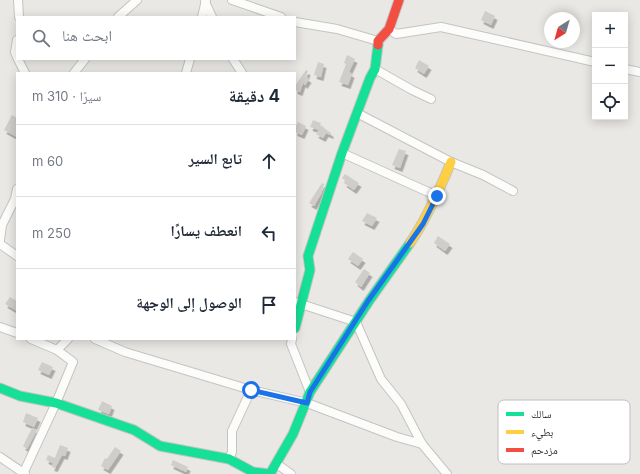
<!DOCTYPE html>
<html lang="ar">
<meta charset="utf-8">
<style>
:root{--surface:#fff;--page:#f2f2f3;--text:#1f2937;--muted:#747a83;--line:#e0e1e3}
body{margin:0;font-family:Inter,"Noto Naskh Arabic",sans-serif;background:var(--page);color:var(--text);direction:rtl}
.controls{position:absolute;right:12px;top:12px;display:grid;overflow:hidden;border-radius:0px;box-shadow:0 2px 10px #0003}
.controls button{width:36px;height:36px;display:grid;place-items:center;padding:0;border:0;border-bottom:1px solid var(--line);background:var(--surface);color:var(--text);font:20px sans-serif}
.compass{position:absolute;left:544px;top:12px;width:36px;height:36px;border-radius:50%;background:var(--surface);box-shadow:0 2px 10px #0003;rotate:217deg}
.stop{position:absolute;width:12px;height:12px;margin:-9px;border:3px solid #1a73e8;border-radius:50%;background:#fff}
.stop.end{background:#1a73e8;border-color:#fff;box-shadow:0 1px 4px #0008}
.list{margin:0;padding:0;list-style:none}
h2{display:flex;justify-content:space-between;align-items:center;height:52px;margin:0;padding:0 16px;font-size:17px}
h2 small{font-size:13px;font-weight:400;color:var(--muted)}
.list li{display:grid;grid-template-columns:26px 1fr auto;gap:12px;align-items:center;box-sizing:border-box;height:72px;padding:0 16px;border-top:1px solid var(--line)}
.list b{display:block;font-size:15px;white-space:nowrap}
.list em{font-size:13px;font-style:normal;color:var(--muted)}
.icon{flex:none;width:22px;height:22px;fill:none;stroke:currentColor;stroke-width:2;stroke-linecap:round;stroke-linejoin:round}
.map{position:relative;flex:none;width:640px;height:474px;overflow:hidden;direction:ltr}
.search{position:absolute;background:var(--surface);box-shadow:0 2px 10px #0003;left:16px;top:16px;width:280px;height:44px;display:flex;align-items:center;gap:10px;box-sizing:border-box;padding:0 14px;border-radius:0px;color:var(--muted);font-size:15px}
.panel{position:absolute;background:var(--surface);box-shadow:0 2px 10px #0003;left:16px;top:72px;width:280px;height:268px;border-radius:0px;direction:rtl}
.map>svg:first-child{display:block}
</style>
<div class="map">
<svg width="640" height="474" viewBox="0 0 640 474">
<defs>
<filter id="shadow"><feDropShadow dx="2.5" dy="4" stdDeviation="0" flood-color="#0004"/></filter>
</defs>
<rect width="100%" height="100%" fill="#eae8e4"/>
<g fill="#cfceca" filter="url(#shadow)">
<path d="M485 11 495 16 491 25 481 20Z"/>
<path d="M347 55 355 59 349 72 352 74 348 85 339 82 346 64 344 63Z"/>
<path d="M419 60 429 66 424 74 415 68Z"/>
<path d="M318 62 324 64 321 77 314 75Z"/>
<path d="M306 70 308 71 306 77 309 79 305 85 303 83 300 92 295 90V86Z"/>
<path d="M12 115 17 118V137L4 130Z"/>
<path d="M313 120 321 123 320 125 331 133V135L326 133 323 138 316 134 319 130 310 127Z"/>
<path d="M298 122 306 126 302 135 295 132V128Z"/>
<path d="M399 149 406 151 400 168 392 165Z"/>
<path d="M345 174 359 183 354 190 344 183 346 181 342 178Z"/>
<path d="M322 183 324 184 321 194 314 206 309 203Z"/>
<path d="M367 213 377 218 372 226 362 221Z"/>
<path d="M438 236 450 244 445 251 434 243Z"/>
<path d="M353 252 363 259 358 266 348 259Z"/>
<path d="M364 269 370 273 361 287 355 282Z"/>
<path d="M10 297 17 301V311L5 304Z"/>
<path d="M42 362 53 367 49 375 38 370Z"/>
<path d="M102 401 112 406 109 414 98 410Z"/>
<path d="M26 413 38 418 34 427 23 422Z"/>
<path d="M32 428 37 430 27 449 23 446Z"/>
<path d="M60 445 68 448 65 456 62 455 55 468 52 467 53 463 46 460 48 455 55 458Z"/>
<path d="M115 447 121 451 108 470 101 466 105 458 107 459Z"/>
<path d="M173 460 188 467 186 472 171 465Z"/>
</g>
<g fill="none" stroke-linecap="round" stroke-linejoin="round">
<defs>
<g id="street">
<path d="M18 0 19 17"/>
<path d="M232 0 281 17"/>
<path d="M205 2 212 17"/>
<path d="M118 17 137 0"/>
<path d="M202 17 206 0"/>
<path d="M295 22 337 29 378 41"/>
<path d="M389 29 396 34 441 27 595 62"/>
<path d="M17 40 15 52 17 57"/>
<path d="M18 59 25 73"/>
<path d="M233 59 242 73"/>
<path d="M375 69 412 90 431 99"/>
<path d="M625 69 640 72"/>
<path d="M74 73 85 59"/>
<path d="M186 73 190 59"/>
<path d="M357 113 451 162 483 175 513 191"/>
<path d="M342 153 437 196"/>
<path d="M0 240 2 225 15 199 17 189"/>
<path d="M0 244 17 256"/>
<path d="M295 302 356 322 381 379 401 404 422 444 447 474"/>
<path d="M0 327 17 333"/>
<path d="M95 339 125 352 251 390 232 431V452L229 459"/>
<path d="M292 339 291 344 310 392"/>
<path d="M57 350 68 339"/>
<path d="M251 390 307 403 397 437 422 444"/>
<path d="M0 457 25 474"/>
<path d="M277 464 291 474"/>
<path d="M23 474 56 403 73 362 57 350 31 339"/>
</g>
<g id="fast">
<path d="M295 328 310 270 308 256 342 153 370 78 375 69 378 45"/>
<path d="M0 388 20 396 56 403 134 430 160 446 229 459 253 472 270 474"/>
<path d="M270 474 293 434 310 392 369 301 410 243"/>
</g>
<path id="slow" d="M410 243C427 218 439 191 451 162"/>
<path id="jam" d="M378 45V41L389 29 399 0"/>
</defs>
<use href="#street" stroke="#c4c4c4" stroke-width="10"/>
<use href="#fast" stroke="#c4c4c4" stroke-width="11"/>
<use href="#slow" stroke="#c4c4c4" stroke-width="11"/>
<use href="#jam" stroke="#c4c4c4" stroke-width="11"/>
<use href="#street" stroke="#fcfcfb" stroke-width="8"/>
<use href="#fast" stroke="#16e098" stroke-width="9"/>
<use href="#slow" stroke="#ffcf43" stroke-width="9"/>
<use href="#jam" stroke="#f24e42" stroke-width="9"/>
</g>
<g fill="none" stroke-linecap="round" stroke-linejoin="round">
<path stroke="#1a73e8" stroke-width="5" d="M251 390 307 403 310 392 368 301 423 224 437 196"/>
</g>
<rect x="498" y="400" width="132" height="64" rx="6" fill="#fff" stroke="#c0c0c0" stroke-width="1"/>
<rect x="506" y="412" width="18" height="4" fill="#16e098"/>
<rect x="506" y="430" width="18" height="4" fill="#ffcf43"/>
<rect x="506" y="448" width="18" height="4" fill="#f24e42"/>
<g font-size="11" fill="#2d2d2d">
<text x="531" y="418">سالك</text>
<text x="531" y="436">بطيء</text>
<text x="531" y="454">مزدحم</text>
</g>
</svg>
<div class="controls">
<button>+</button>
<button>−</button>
<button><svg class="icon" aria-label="locate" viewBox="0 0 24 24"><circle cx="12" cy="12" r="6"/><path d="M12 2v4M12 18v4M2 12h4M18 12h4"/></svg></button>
</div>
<svg class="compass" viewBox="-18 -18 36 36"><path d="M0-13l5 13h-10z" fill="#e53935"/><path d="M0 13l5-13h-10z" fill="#747a83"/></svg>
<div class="stop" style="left:251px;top:390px"></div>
<div class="stop end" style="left:437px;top:196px"></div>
<div class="search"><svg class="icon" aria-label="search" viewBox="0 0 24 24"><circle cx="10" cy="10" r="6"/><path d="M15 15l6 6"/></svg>ابحث هنا</div>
<section class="panel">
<h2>4 دقيقة<small>سيرًا · 310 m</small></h2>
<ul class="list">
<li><svg class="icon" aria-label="ahead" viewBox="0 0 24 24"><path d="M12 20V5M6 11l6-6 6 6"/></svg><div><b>تابع السير</b></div><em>60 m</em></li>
<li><svg class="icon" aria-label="left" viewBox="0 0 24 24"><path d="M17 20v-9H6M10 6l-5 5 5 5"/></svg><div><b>انعطف يسارًا</b></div><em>250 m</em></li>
<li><svg class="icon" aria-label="arrive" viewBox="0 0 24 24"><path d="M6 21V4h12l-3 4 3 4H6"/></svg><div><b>الوصول إلى الوجهة</b></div></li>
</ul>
</section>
</div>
